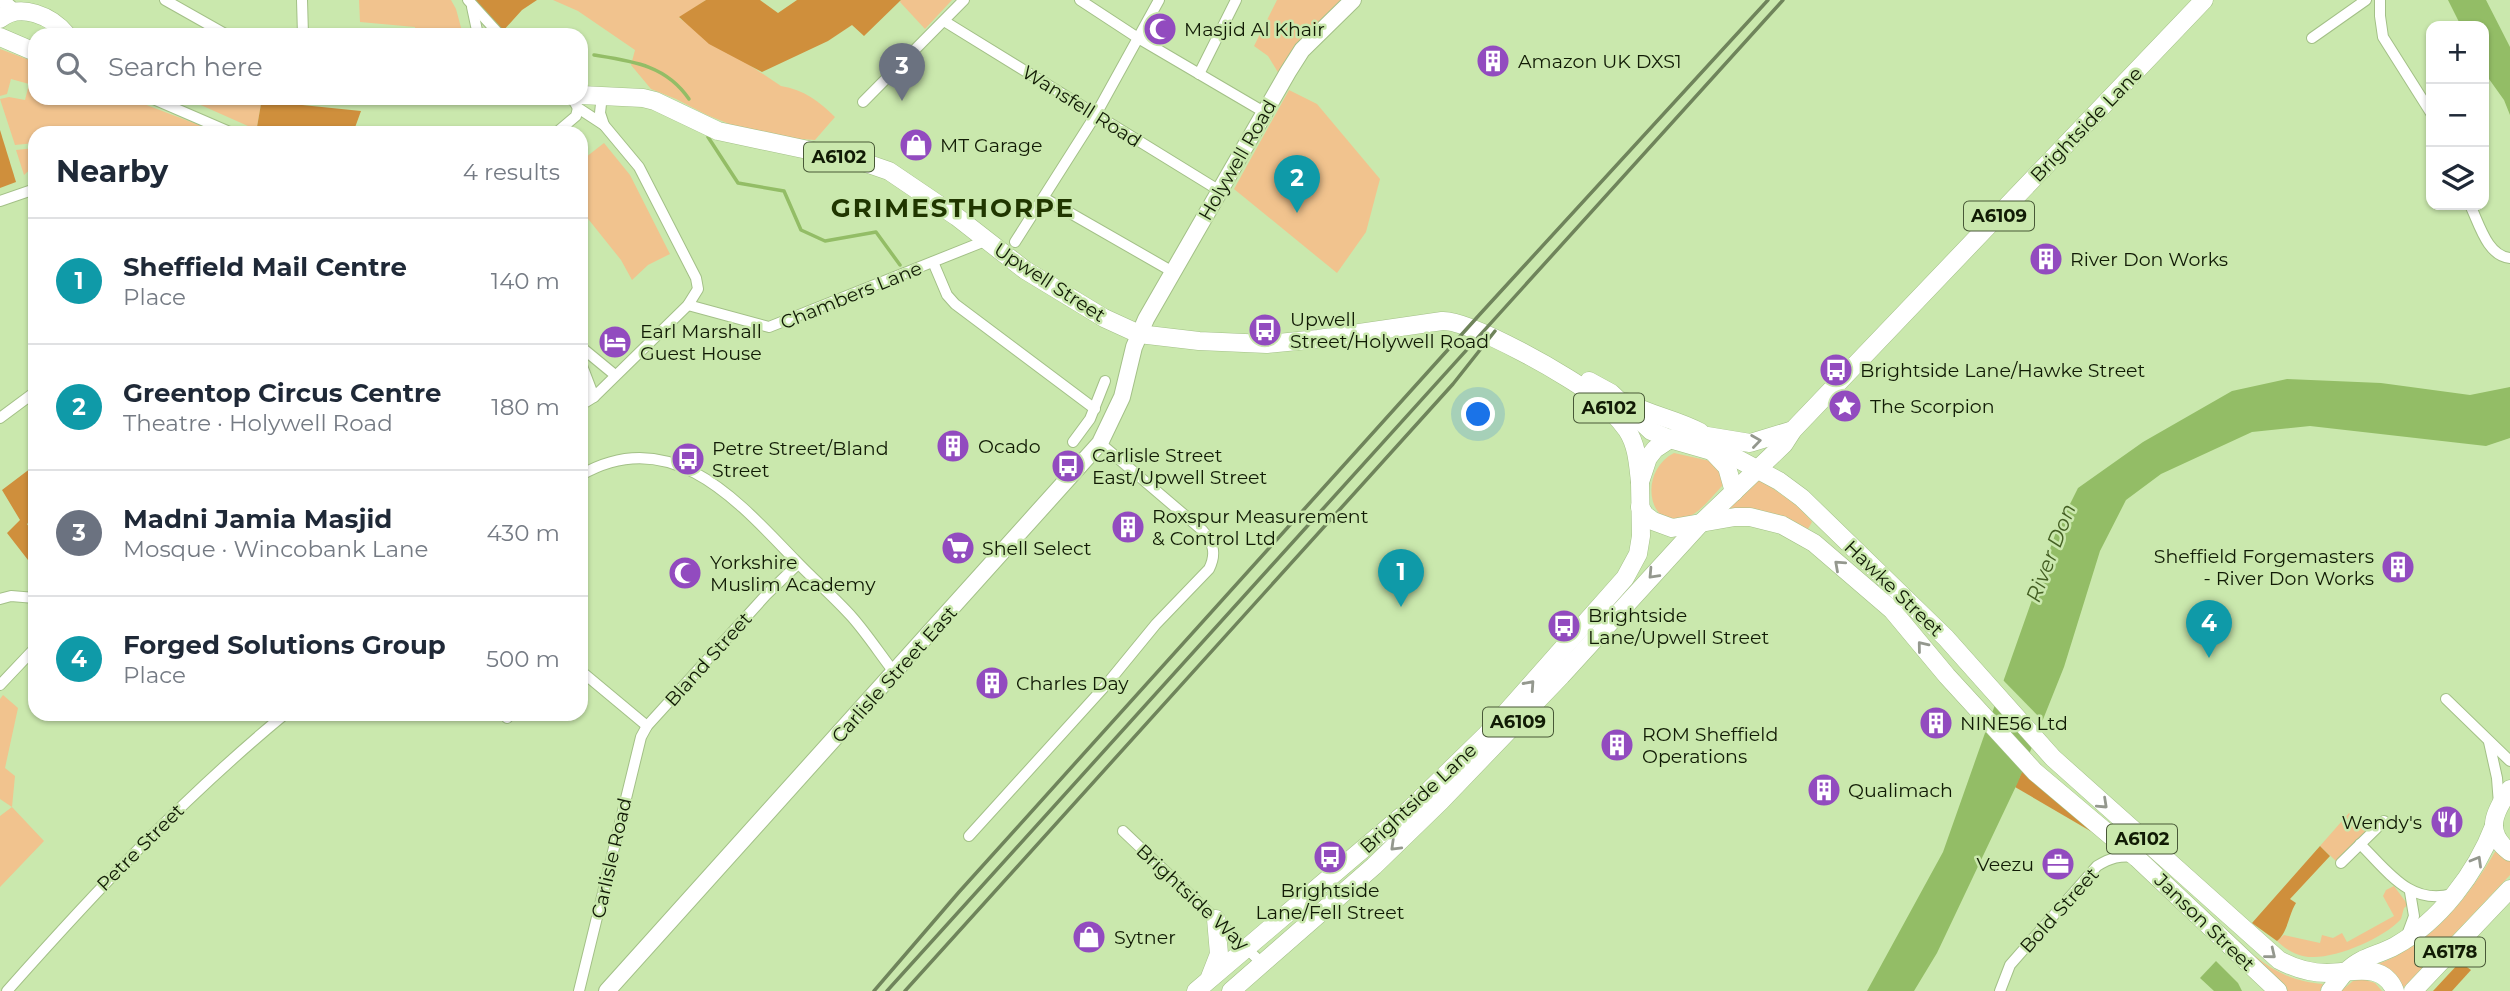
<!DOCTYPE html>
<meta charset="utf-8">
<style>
:root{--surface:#fff;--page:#f6f6f7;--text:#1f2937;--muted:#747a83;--line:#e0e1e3;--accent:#b45309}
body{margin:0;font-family:Montserrat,sans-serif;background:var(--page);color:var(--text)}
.controls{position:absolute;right:21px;top:21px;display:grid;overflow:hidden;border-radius:14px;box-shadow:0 2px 5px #0004}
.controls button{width:63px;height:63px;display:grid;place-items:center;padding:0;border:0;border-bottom:2px solid var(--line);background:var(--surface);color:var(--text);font:35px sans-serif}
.you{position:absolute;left:1479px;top:415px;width:24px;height:24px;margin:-18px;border:5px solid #fff;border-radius:50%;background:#1a73e8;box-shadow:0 0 0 10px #1a73e833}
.badge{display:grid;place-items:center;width:46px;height:46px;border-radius:50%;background:var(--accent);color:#fff;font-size:23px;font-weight:700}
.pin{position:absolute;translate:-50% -58px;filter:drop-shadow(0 2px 4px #0008)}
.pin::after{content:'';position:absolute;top:37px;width:24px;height:21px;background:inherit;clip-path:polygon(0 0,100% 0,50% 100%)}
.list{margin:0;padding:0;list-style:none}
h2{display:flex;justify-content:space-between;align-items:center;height:91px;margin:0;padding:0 28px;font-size:30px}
h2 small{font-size:23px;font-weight:400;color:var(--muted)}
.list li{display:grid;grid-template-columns:46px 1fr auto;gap:21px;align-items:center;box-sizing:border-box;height:126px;padding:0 28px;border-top:2px solid var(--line)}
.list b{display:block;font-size:26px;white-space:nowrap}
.list p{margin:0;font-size:23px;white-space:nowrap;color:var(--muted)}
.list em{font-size:23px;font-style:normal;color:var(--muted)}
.icon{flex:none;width:38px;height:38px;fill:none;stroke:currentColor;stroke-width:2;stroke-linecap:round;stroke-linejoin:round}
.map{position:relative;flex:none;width:2510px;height:991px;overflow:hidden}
.search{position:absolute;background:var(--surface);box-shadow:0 2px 5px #0004;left:28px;top:28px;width:560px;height:77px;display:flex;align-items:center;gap:18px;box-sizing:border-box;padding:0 24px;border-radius:21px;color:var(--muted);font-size:26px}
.panel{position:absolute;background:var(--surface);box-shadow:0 2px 5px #0004;left:28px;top:126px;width:560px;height:595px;border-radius:21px}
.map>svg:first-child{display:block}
</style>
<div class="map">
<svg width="2510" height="991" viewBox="0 0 2510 991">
<rect width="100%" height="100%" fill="#cae8ad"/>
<g fill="#f1c38e">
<path d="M359 0H451L456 9 463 35H415V27L360 22Z"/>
<path d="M553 0H706L679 18 781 86C804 90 819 101 835 117L815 140 759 136 707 115 676 99 651 89 631 65 635 50 578 11Z"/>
<path d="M901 0H952L925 29 900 2Z"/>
<path d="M1277 0H1345L1314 26 1279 74 1268 56 1254 46Z"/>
<path d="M0 49 35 62V98H128L207 128 209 132 35 133V143L15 145 0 99 9 97 25 100 29 84 11 79 7 94 0 96Z"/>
<path d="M1289 90 1317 104 1380 179 1366 232 1337 273 1234 189Z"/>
<path d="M185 98H215L261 104 257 127 248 126Z"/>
<path d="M604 143 630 175 670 254 648 265 632 280 621 260 581 210V161Z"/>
<path d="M35 148V165L24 175 16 150Z"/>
<path d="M1674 453 1719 463 1724 484C1714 494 1704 508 1692 515 1650 539 1635 473 1674 453Z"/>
<path d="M1758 478 1798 506 1812 522 1808 529C1780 512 1754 509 1723 511Z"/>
<path d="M3 695 18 708 5 768 15 776 12 807 44 841 0 887V816L12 807 0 799V699Z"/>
<path d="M2349 813 2367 832 2336 861 2320 846Z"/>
<path d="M2495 852H2498L2510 860V875L2402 989 2376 965C2431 944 2466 901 2495 852Z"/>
<path d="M2394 886 2408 905 2404 908 2401 919C2384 938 2337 958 2312 957 2299 957 2286 950 2277 941L2284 935 2320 943 2322 935 2333 938 2342 933 2347 942 2394 916 2383 896 2386 890Z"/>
<path d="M2255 956C2276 973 2296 982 2323 984L2320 991H2287L2253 958Z"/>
<path d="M2362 979 2375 983 2382 991H2341L2353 981Z"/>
</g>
<g fill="#cf8f3c">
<path d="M474 0H537L522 10 502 32Z"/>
<path d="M706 0H760L778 13 797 0H901L864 36 852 25 828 41 762 72 709 44 679 17Z"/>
<path d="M263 101 361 111 353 133 303 131 302 133H283L257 127 261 104Z"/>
<path d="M0 130 16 182 0 188Z"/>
<path d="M35 465V517L27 524 35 536V569L7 533 20 520 2 490Z"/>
<path d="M2024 767 2104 839 2015 787Z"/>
<path d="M2320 846 2330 856 2290 899 2296 903C2288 916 2288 932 2277 941L2252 923Z"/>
<path d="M2460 962 2471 970 2452 991H2433Z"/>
</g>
<g fill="#93bd66">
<path d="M2448 0H2486L2510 47V115L2504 100 2484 72V26H2461Z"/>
<path d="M2287 379 2381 383 2470 395 2510 387V438L2486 446 2310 426 2252 432 2161 474 2126 500 2100 551 2064 667 2018 782 1937 953 1914 991H1867L1943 852 2056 532 2078 488 2143 442 2232 391Z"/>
<path d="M2216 961 2238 983 2242 991H2214L2200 978Z"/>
</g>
<path fill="#cae8ad" d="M2001 678 2045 723 2035 748 1992 703Z"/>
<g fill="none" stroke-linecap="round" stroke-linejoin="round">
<g stroke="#93bd66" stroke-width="3.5">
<path d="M594 55C632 61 666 65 689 99"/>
<path d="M708 137 738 183 784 191 801 230 825 241 876 232 900 265"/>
</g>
<defs>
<g id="minor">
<path d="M165 0 227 35"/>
<path d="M302 0 303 35"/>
<path d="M468 0 500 35"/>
<path d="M1080 0 1138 38 1264 112"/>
<path d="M2380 0V16L2383 37 2431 113"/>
<path d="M472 7 478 35"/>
<path d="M944 21 1220 191"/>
<path d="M2312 38 2366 0"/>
<path d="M1199 74 1236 0"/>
<path d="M602 95 600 113 604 125"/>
<path d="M151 98 232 133"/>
<path d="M572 98 578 108 604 125 639 167 696 278 698 289 688 305 594 397 581 405"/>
<path d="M863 102 964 0"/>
<path d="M556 133 576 116 578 108"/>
<path d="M1044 198 1173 272"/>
<path d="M0 201 35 189"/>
<path d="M2470 205C2479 223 2487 256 2510 258"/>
<path d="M1015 242 1095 116 1159 0"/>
<path d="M933 262 947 295 955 304 1095 409"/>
<path d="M688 305 769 327 985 241"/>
<path d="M581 347 615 375"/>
<path d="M581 363 594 397"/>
<path d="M0 418 35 392"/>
<path d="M1073 442 1090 419 1105 381"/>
<path d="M581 475C671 423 738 501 795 560 813 579 834 597 852 617 867 634 880 654 894 672"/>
<path d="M0 599 11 596 35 598"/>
<path d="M581 671 647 726"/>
<path d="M0 685 35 648"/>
<path d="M2446 699 2510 761"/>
<path d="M507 718 511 714"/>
<path d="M2489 742 2497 778 2499 804"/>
<path d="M1123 831 1263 964"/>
<path d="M969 836 1106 685 1156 624 1209 569C1217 553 1213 542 1202 530L1100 443"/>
<path d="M2360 844C2387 870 2410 906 2452 894"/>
<path d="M2341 863 2384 821"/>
<path d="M2407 935 2414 916 2410 892"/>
<path d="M7 991C94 893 183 798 285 714"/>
<path d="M579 991 641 737 647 726 766 595 798 564"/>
<path d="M2000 991 2010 965 2097 866C2110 858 2120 855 2135 857"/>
</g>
<path id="tertiary" d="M2 0 14 11"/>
<path id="secondary" d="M607 991 1100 443 1122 397 1134 347 1146 319 1288 72 1302 50 1353 0"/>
<g id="primary">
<path d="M0 19C20 2 52 16 67 35"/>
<path d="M0 37 35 52"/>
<path d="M581 95 643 98 655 101 718 131 860 161 889 171 957 217 1025 270 1104 318 1139 334 1199 341 1267 344 1318 339 1442 321C1469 319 1575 379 1598 399 1609 408 1619 419 1627 430 1637 445 1638 464 1640 482"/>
<path d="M1589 381 1611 393 1651 431 1670 439 1736 458 1779 481 1802 498 1946 638 2053 758 2279 960C2294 968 2310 973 2327 973 2352 973 2383 961 2395 991"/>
<path d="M1626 402C1649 415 1676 419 1700 432"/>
<path d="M1711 450 1727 467 1734 492"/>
<path d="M1640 507 1645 515 1653 521 1672 528 1735 517H1750L1782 525 1814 543 1892 610 1947 676 2035 772 2137 858 2278 991"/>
<path d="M2510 789C2495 811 2483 832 2510 852"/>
<path d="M2347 971C2360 957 2379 955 2395 946 2440 921 2476 873 2494 826"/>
<path d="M1210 977 1219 954 1216 919"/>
<path d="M1196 991 1410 809 1486 735 1625 578 1638 554 1641 536 1640 482 1648 458 1655 449 1670 439 1689 433 1750 443 1793 430"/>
<path d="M1231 991 1374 866 1441 801 1561 676 1699 525 1784 444 1793 430 2204 0"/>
<path d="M2330 991 2345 972"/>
<path d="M2413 991 2510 889"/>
</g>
</defs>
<use href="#minor" stroke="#a3c087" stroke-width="12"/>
<use href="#tertiary" stroke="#a3c087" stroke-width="16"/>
<use href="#secondary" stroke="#a3c087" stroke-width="18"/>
<use href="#primary" stroke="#a3c087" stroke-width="19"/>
<use href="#minor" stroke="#fff" stroke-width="10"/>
<use href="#tertiary" stroke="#fff" stroke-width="14"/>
<use href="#secondary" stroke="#fff" stroke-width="16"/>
<use href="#primary" stroke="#fff" stroke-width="18"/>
<g stroke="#6f845b" stroke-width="3.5">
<path d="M874 991 959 892 1481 313 1768 0"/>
<path d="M887 991 1783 0"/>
<path d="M905 991 1453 384 1495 331"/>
</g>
</g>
<defs><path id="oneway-chevron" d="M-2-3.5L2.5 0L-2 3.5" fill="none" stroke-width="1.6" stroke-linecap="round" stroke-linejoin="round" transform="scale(1.75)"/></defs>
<g stroke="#94988e">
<use href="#oneway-chevron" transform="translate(1756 441) rotate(-8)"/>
<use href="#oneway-chevron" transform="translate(1839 565) rotate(-138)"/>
<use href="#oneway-chevron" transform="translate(1653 574) rotate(133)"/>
<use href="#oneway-chevron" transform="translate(1922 646) rotate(-129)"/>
<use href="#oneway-chevron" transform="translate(1530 685) rotate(-48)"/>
<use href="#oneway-chevron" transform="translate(2103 804) rotate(43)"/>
<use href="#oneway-chevron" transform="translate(1395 846) rotate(136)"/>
<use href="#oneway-chevron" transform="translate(2477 861) rotate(-60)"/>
<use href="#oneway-chevron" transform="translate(2271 954) rotate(39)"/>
</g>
<defs>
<symbol id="mosque-disc" viewBox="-11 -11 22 22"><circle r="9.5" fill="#924bbf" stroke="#cae8ad"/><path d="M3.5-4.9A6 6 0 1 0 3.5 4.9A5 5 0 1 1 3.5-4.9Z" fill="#fff"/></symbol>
<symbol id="building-disc" viewBox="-11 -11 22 22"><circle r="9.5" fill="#924bbf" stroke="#cae8ad"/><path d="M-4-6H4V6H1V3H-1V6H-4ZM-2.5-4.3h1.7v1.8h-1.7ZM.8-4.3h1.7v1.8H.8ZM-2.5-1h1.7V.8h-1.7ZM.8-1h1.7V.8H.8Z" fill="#fff"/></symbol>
<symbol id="shop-disc" viewBox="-11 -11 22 22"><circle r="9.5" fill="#924bbf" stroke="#cae8ad"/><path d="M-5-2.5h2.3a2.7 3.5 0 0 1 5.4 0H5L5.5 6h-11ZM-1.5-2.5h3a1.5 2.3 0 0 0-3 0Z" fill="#fff"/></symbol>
<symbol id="bus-disc" viewBox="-11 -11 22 22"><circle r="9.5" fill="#924bbf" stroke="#cae8ad"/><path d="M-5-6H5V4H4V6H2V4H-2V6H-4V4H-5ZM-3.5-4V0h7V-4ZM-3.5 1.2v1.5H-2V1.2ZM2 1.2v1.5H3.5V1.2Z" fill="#fff"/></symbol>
<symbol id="hotel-disc" viewBox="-11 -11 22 22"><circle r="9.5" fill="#924bbf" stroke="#cae8ad"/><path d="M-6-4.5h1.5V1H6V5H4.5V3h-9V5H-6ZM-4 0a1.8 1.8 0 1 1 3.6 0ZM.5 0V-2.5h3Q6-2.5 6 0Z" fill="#fff"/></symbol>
<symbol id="sight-disc" viewBox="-11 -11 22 22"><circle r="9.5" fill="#924bbf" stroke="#cae8ad"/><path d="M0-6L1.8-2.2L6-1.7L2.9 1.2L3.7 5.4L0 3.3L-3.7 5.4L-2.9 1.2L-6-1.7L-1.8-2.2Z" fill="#fff"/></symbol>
<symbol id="supermarket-disc" viewBox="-11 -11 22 22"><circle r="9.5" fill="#924bbf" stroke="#cae8ad"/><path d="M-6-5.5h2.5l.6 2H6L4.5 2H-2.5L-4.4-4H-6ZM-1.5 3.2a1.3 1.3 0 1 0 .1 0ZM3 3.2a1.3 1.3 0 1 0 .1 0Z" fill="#fff"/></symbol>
<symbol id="restaurant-disc" viewBox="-11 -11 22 22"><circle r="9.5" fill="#924bbf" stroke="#cae8ad"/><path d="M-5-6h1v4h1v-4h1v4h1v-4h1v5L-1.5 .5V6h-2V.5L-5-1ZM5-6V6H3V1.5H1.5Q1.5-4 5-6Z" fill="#fff"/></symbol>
<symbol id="office-disc" viewBox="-11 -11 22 22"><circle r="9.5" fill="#924bbf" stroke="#cae8ad"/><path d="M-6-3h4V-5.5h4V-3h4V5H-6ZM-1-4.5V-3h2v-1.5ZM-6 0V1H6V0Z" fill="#fff"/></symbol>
</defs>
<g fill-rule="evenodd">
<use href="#mosque-disc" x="1141" y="10" width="38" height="38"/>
<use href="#building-disc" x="1474" y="42" width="38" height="38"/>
<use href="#shop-disc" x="897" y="126" width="38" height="38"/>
<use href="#building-disc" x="2027" y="240" width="38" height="38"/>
<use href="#bus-disc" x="1246" y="311" width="38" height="38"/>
<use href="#hotel-disc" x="596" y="323" width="38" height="38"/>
<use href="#bus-disc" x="1817" y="351" width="38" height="38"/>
<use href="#sight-disc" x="1826" y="387" width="38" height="38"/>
<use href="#building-disc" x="934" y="427" width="38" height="38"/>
<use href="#bus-disc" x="669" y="440" width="38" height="38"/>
<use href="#bus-disc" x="1049" y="447" width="38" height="38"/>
<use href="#building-disc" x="1109" y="508" width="38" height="38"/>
<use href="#supermarket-disc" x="939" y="529" width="38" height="38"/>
<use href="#building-disc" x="2379" y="548" width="38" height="38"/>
<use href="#mosque-disc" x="666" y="554" width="38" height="38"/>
<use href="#bus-disc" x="1545" y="607" width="38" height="38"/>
<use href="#building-disc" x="973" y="664" width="38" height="38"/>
<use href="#building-disc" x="1917" y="704" width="38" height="38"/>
<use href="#building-disc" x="1598" y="726" width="38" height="38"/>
<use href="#building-disc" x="1805" y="771" width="38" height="38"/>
<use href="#restaurant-disc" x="2428" y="803" width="38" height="38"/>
<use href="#bus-disc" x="1311" y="838" width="38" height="38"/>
<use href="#office-disc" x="2039" y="845" width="38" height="38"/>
<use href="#shop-disc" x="1070" y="918" width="38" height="38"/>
</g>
<g text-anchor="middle" stroke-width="5" stroke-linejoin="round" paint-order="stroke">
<g fill="#cae8ad" stroke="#485837" stroke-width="2">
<rect x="804" y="142.5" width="70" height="29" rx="5"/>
<rect x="1964" y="201.5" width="70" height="29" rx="5"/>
<rect x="1574" y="393.5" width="70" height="29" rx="5"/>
<rect x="1483" y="707.5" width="70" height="29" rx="5"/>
<rect x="2107" y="824.5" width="70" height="29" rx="5"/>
<rect x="2415" y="937.5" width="70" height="29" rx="5"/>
</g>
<g font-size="18" font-weight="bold" fill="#111b05">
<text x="839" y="163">A6102</text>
<text x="1999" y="222">A6109</text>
<text x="1609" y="414">A6102</text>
<text x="1518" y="728">A6109</text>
<text x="2142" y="845">A6102</text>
<text x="2450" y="958">A6178</text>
</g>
<g font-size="19" fill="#111b05" stroke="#cae8ad" text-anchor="start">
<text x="1184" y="36">Masjid Al Khair</text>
<text x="1518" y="68">Amazon UK DXS1</text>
<text x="940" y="152">MT Garage</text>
<text x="2070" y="266">River Don Works</text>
<text x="1290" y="326">Upwell<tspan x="1290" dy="22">Street/Holywell Road</tspan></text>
<text x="640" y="338">Earl Marshall<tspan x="640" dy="22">Guest House</tspan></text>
<text x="1860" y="377">Brightside Lane/Hawke Street</text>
<text x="1870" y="413">The Scorpion</text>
<text x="978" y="453">Ocado</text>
<text x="712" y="455">Petre Street/Bland<tspan x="712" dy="22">Street</tspan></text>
<text x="1092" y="462">Carlisle Street<tspan x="1092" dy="22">East/Upwell Street</tspan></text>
<text x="1152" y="523">Roxspur Measurement<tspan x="1152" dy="22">&amp; Control Ltd</tspan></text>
<text x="982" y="555">Shell Select</text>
<text x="2374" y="563" text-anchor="end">Sheffield Forgemasters<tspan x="2374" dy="22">- River Don Works</tspan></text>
<text x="710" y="569">Yorkshire<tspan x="710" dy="22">Muslim Academy</tspan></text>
<text x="1588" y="622">Brightside<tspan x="1588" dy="22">Lane/Upwell Street</tspan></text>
<text x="1016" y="690">Charles Day</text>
<text x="1960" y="730">NINE56 Ltd</text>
<text x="1642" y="741">ROM Sheffield<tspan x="1642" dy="22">Operations</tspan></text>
<text x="1848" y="797">Qualimach</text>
<text x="2422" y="829" text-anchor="end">Wendy's</text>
<text x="2034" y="871" text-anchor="end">Veezu</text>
<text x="1330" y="897" text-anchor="middle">Brightside<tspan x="1330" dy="22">Lane/Fell Street</tspan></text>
<text x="1114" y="944">Sytner</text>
</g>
<g font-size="19" fill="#111b05" stroke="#cae8ad">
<text transform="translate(1082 106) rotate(32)" y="7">Wansfell Road</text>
<text transform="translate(2086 124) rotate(-46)" y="7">Brightside Lane</text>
<text transform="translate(1237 160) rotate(-60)" y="7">Holywell Road</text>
<text transform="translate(1050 282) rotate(33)" y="7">Upwell Street</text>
<text transform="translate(851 295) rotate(-22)" y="7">Chambers Lane</text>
<text transform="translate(1894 588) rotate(44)" y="7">Hawke Street</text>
<text transform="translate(708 659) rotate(-48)" y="7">Bland Street</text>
<text transform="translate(894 674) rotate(-48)" y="7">Carlisle Street East</text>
<text transform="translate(1418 798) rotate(-43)" y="7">Brightside Lane</text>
<text transform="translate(140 847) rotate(-45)" y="7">Petre Street</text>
<text transform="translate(611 858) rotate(-77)" y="7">Carlisle Road</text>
<text transform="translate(1193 897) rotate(43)" y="7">Brightside Way</text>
<text transform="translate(2059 910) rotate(-48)" y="7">Bold Street</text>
<text transform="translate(2205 922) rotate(44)" y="7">Janson Street</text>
</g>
<g font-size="21" font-style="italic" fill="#445f23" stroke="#cae8ad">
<text transform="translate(2051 553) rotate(-69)" y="7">River Don</text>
</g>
<g font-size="26" font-weight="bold" letter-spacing="2" fill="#203600" stroke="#cae8ad">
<text x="953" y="217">GRIMESTHORPE</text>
</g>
</g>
</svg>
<div class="controls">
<button>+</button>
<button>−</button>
<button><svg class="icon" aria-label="layers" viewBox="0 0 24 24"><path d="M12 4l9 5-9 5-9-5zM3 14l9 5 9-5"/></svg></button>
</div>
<div class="you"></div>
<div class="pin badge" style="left:1401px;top:607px;background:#0f9aa8">1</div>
<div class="pin badge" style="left:1297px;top:213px;background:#0f9aa8">2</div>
<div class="pin badge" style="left:902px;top:101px;background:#6b7280">3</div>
<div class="pin badge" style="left:2209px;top:658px;background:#0f9aa8">4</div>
<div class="search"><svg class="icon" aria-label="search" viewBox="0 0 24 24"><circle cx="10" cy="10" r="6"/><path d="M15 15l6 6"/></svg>Search here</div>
<section class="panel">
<h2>Nearby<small>4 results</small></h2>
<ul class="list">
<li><span class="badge" style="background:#0f9aa8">1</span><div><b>Sheffield Mail Centre</b><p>Place</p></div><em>140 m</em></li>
<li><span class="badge" style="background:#0f9aa8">2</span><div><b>Greentop Circus Centre</b><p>Theatre · Holywell Road</p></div><em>180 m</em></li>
<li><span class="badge" style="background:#6b7280">3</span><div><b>Madni Jamia Masjid</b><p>Mosque · Wincobank Lane</p></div><em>430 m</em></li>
<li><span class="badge" style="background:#0f9aa8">4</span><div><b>Forged Solutions Group</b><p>Place</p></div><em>500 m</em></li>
</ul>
</section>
</div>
